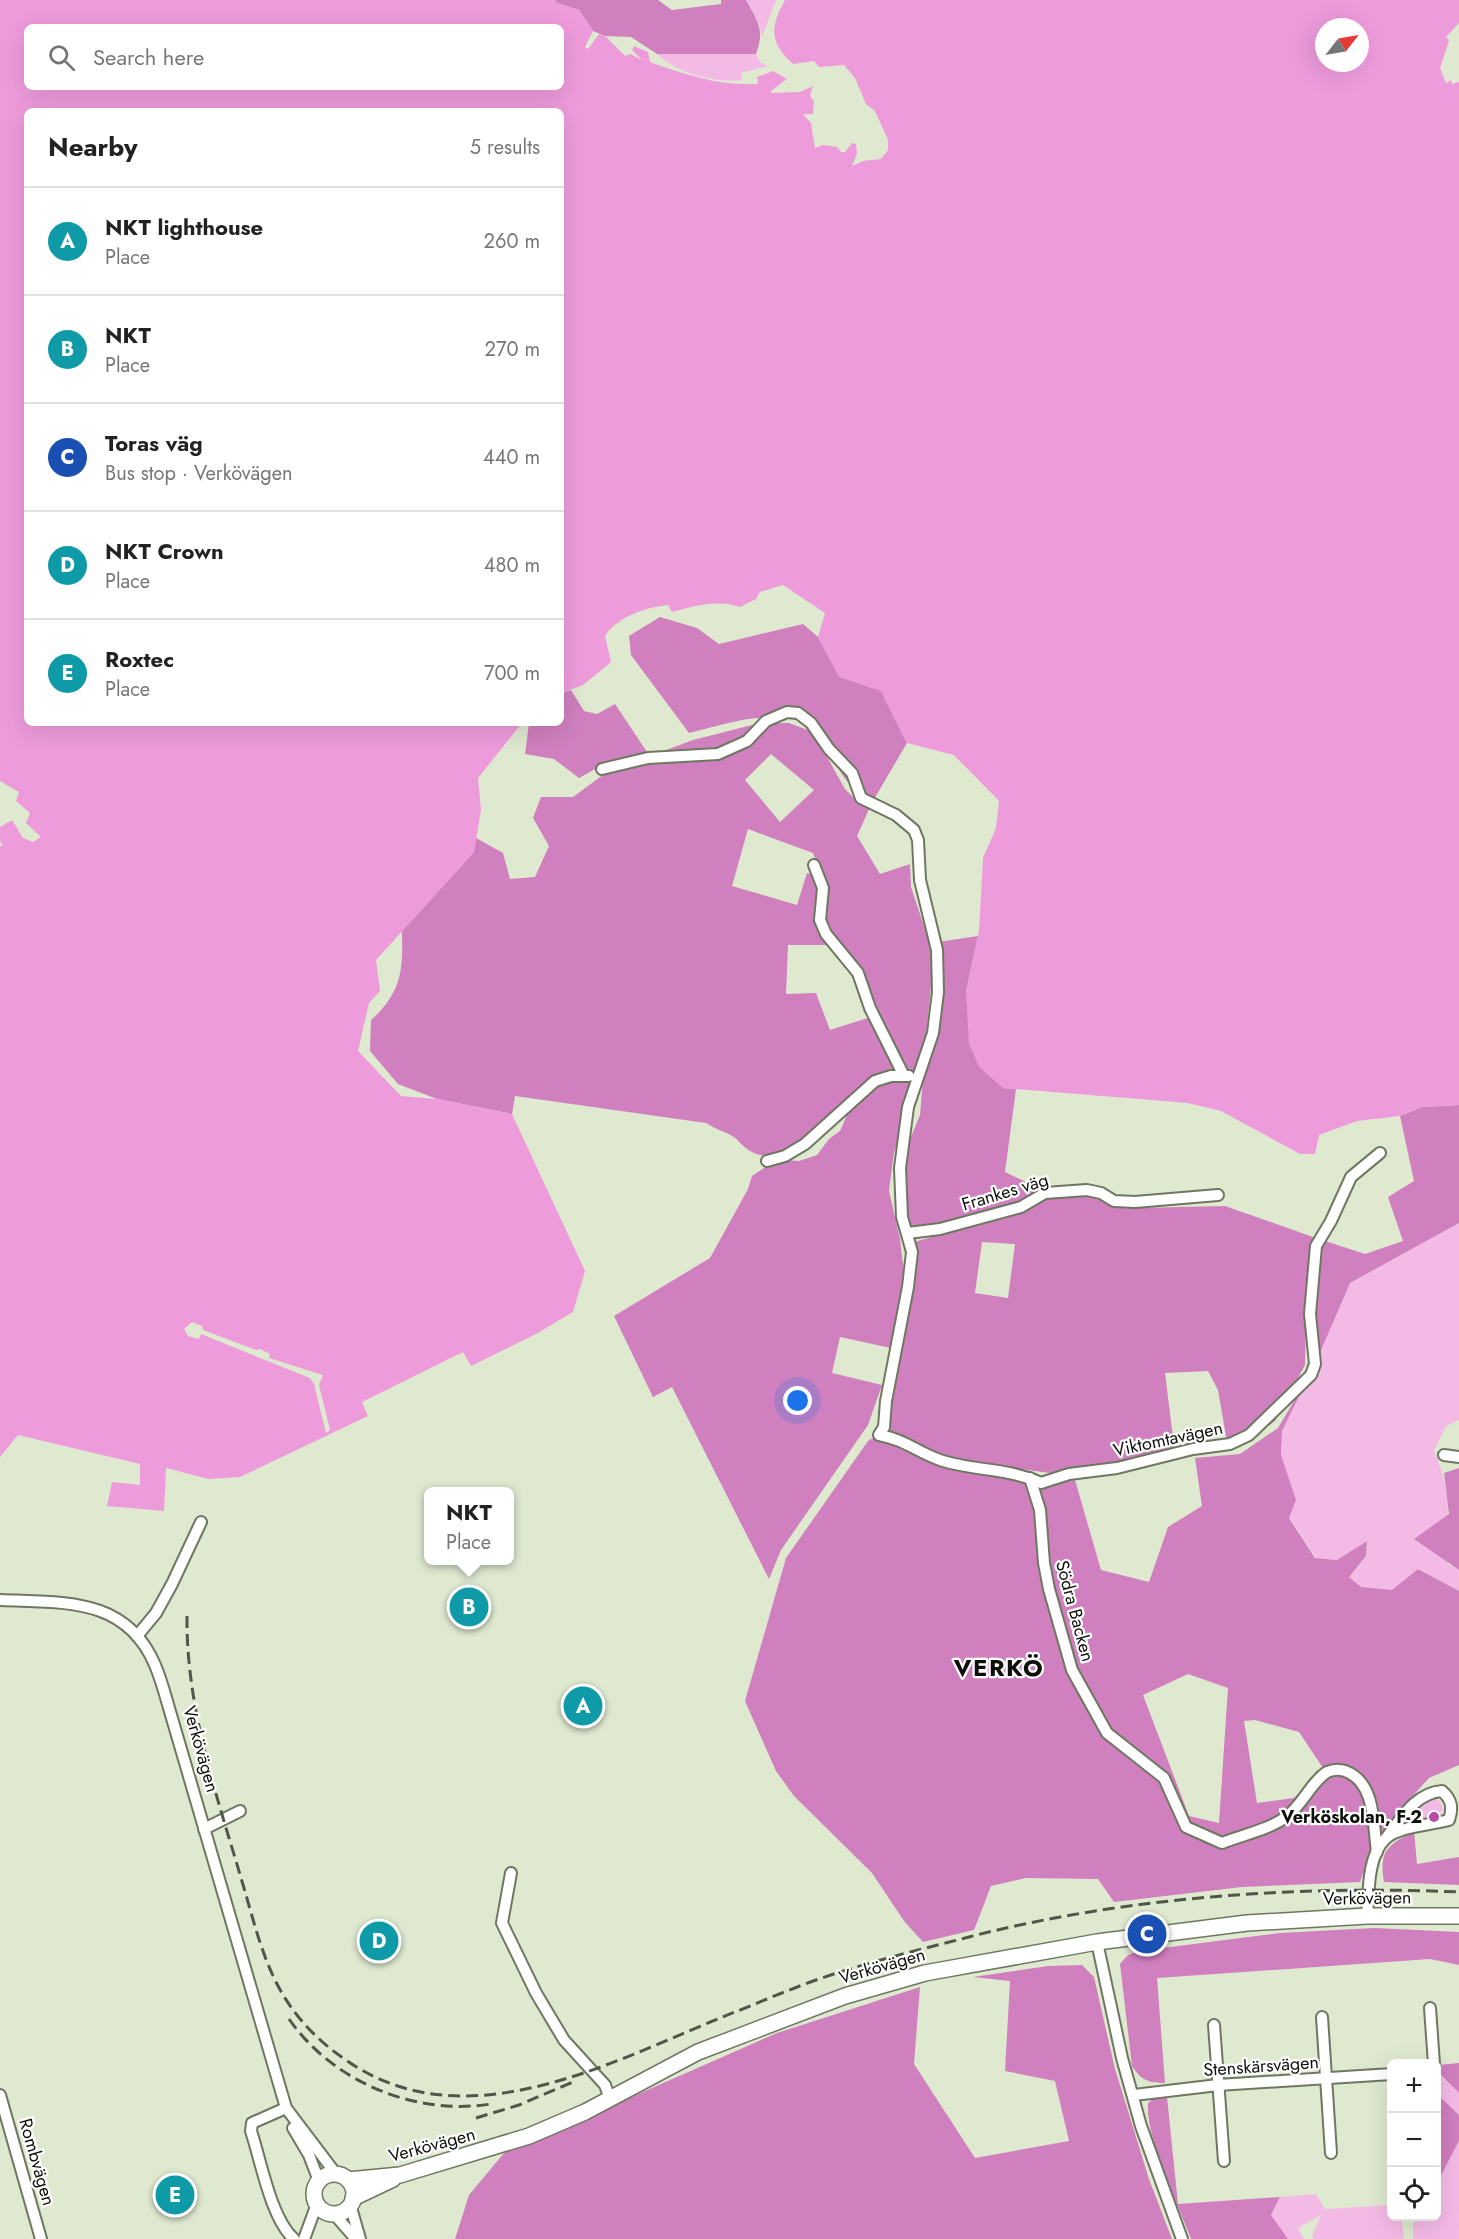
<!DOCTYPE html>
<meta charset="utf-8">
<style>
:root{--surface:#fff;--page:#f6f6f6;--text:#222;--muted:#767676;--line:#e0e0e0;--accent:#b849a5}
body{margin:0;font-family:Jost,sans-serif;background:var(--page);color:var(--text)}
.controls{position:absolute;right:18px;bottom:18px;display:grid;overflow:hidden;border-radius:9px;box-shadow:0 6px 24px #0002}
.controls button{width:54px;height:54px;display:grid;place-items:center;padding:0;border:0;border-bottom:2px solid var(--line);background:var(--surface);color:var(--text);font:30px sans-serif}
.compass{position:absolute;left:1315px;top:18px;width:54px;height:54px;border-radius:50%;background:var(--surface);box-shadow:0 6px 24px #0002;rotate:59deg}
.you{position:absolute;left:798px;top:1401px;width:21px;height:21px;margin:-15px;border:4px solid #fff;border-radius:50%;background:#1a73e8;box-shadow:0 0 0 9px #1a73e833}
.badge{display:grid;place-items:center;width:39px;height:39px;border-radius:50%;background:var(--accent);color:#fff;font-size:20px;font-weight:700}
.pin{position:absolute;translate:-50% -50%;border:3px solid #fff;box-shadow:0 2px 6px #0006}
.popup{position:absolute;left:424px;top:1487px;width:90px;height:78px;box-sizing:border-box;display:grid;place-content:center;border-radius:9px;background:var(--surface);filter:drop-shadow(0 2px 4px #0005);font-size:20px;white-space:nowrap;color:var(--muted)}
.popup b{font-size:22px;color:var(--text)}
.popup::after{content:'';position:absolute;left:50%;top:100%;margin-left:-12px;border:12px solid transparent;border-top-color:var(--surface)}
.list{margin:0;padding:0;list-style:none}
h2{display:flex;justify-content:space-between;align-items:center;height:78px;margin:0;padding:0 24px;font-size:26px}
h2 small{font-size:20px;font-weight:400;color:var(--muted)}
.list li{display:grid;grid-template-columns:39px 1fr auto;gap:18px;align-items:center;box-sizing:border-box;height:108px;padding:0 24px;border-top:2px solid var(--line)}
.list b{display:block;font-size:22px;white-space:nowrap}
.list p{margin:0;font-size:20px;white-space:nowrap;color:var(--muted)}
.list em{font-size:20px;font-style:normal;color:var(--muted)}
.icon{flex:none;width:33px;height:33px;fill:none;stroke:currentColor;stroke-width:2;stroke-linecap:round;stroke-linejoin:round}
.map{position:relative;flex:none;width:1459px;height:2239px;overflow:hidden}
.search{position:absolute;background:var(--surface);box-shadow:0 6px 24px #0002;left:24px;top:24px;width:540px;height:66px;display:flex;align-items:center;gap:15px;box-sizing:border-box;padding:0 21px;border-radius:9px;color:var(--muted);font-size:22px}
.panel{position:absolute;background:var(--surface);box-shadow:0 6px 24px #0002;left:24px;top:108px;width:540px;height:618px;border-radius:9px}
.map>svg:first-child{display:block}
</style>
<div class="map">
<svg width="1459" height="2239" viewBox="0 0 1459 2239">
<rect width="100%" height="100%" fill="#dfe9d0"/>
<g fill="#f4bae6">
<path d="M746 0H776L762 37 759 23Z"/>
<path d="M657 54H756L760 62 768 66 741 73 742 80C712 83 679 74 657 54Z"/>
<path d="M1459 1223V1420L1446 1426 1434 1451C1451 1488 1449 1524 1448 1564L1459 1570V1591L1418 1569 1392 1590 1361 1587 1349 1577 1366 1556 1367 1541 1337 1560 1316 1558 1289 1517 1281 1455 1282 1431 1350 1283Z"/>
<path d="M1437 1797 1444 1809C1434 1822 1417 1823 1402 1824L1420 1804Z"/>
<path d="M1441 2076 1459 2093V2115L1440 2097 1437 2098V2083Z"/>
<path d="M1459 2141V2239H1413V2223L1429 2217 1436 2216 1437 2183Z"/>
<path d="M1316 2194 1325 2209 1391 2205 1392 2216 1401 2217 1404 2239H1314L1312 2236 1321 2215 1298 2228 1304 2239H1288L1271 2215 1280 2197Z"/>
</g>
<g fill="#d07fbf" fill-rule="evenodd">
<path d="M554 0H658L672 10 721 4V0H746C758 22 765 29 756 54H657L631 37 605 36 593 31 579 10 557 3Z"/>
<path d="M660 617 697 628 719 644 803 624 818 637 839 676 881 691 907 743 873 801C843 790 830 751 815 725 765 709 737 721 689 733L631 655 629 636Z"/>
<path d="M571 690 584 711 597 714 615 704 647 752 604 764 579 778 554 759 525 754 529 723H561V693Z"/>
<path d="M760 723H789L813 732 845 789 856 800 870 807 857 836 880 874 910 864 911 887 934 956 925 1046 917 1072H906L878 1014 865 976 831 932 825 918 828 890 813 853 748 829 732 886 797 905 807 873 815 875 820 885 817 919 832 945H788L786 994 816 993 830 1030 871 1017 899 1073C881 1077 868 1082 853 1093 828 1112 789 1172 752 1152 745 1149 740 1142 734 1137 726 1132 715 1129 706 1123L515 1096 512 1114 437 1099 398 1084 370 1051 371 1020C402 992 403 970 402 931L474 852 476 838 503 853 510 879 535 877 549 846 533 818 541 797H573L607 772 693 740ZM771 754 814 790 780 822 745 780Z"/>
<path d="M978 936 966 992 1003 1088 1016 1089 1005 1172 1044 1191C1011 1208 943 1234 907 1225L901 1161 920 1115 923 1078 932 1047 938 942Z"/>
<path d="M913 1080 909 1115 894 1152 889 1191 900 1239 904 1273 891 1348 840 1337 832 1373 882 1385 868 1425 781 1550 769 1579 672 1387 653 1397 614 1316 710 1258 748 1189 752 1176 767 1166 786 1160 799 1161 817 1155 829 1139 840 1131 849 1110 875 1087 890 1082Z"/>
<path d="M1459 1105V1223L1350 1283 1315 1364C1315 1322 1320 1281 1319 1239L1365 1254 1403 1241 1388 1197 1414 1181 1400 1116 1422 1107Z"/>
<path d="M1051 1196H1090L1113 1205 1136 1208 1225 1206 1313 1237V1277L1306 1322 1305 1365 1275 1421 1240 1447 1228 1448 1218 1390 1208 1371 1165 1373 1175 1454 1058 1474 952 1460 931 1454 877 1424C905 1368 912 1304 914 1242L1020 1212ZM982 1242 1015 1244 1008 1298 975 1293Z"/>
<path d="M1309 1376 1282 1431 1281 1455 1296 1500 1289 1518 1315 1558 1337 1560 1367 1541 1366 1556 1349 1577 1361 1587 1392 1590 1418 1569 1459 1591V1765L1429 1778 1406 1803 1374 1844 1360 1882 1242 1887 1114 1902 1098 1879 1026 1878 991 1886 974 1930 923 1942 904 1921 872 1873 794 1796 776 1771 745 1701 786 1558 868 1441 876 1436 928 1462 984 1467 1056 1482 1075 1480 1101 1570 1149 1582 1168 1527 1202 1506 1195 1458 1240 1454 1278 1428ZM1188 1674 1228 1688 1219 1823 1189 1816 1143 1695ZM1255 1720 1299 1732 1323 1768 1294 1798 1257 1803 1244 1721Z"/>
<path d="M1459 1468V1570L1414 1539 1449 1514 1444 1473Z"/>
<path d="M1414 1831 1417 1864 1459 1857V1885L1384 1882C1379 1850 1387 1846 1414 1831Z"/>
<path d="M1374 1928 1459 1932V1965L1430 1959 1157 1978 1165 2083C1148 2083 1141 2080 1132 2066L1120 1964 1128 1955 1139 1951 1280 1933Z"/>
<path d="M1082 1965 1094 1977 1115 2069 1149 2179 1172 2239H455L469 2195 504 2153 777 2033 920 1987 914 2064 975 2158 1069 2141 1055 2081 1005 2071 1010 1981 973 1977 1048 1966Z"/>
<path d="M1459 2063V2093L1438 2072V2065Z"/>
<path d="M1156 2097H1167L1178 2204 1280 2197 1271 2215 1288 2239H1191C1178 2204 1145 2137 1148 2103Z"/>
<path d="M1440 2097 1459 2115V2141L1437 2183 1436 2098Z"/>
</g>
<path fill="#ee9bdc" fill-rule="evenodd" d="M0 0H554L557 3 579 10 593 31 585 47 588 49 599 34 605 36 625 56 630 54 642 60 632 50 634 46 648 52 650 62C686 75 719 86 758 84L757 77 773 71 787 79 771 91 772 93 800 92 813 86 810 96 814 101 813 114H803L811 123 815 148 823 145 837 147 841 152H845L852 143 856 144 857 153 852 166 863 161 881 159 888 150V140L875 111 866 104 855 78 844 65 819 67 814 61 793 64C769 42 770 27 785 0H1459V23L1446 37 1449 41 1440 68 1446 83 1451 80 1452 84 1459 82V1105L1422 1107 1400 1116 1357 1121 1319 1135 1315 1154H1300L1221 1111 1188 1103 1003 1088 979 1067 969 1044 966 992 979 931 983 858 996 828 999 801 954 755 907 743 881 691 839 677 818 637 825 613 783 585 760 592 756 599 740 607C719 599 693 606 672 612L668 605C646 607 617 617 605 636L611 662 583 685 561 693V111H27V723H522L478 778 481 810 474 852 376 960 380 991 369 1003 358 1051 401 1096 437 1099 512 1114 585 1271 573 1312 536 1334 471 1366 463 1352 362 1402 368 1416 240 1477 209 1479 166 1468 164 1511 107 1506 112 1482 140 1485V1464L18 1435 0 1457V846H3L0 841V827L12 820 23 838 33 842 41 837 26 823 30 813 16 801 19 792 0 781ZM27 27H561V87H27ZM1324 27H1360V63H1324Z"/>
<path fill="#dfe9d0" d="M192 1322 202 1326 203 1330 256 1350 260 1349 270 1354 269 1358 323 1375 319 1385 330 1430 326 1433 314 1384 310 1378 201 1334 199 1339 188 1336 184 1329Z"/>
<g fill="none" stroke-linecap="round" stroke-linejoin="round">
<defs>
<g id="street">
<path d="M602 769 648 758 718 754 747 741 766 721 787 712 798 713 811 723 829 749 852 773 861 798 896 815 914 830 918 840 920 880 937 950 938 992 933 1033 908 1107 900 1168 902 1217 912 1252 908 1287 886 1401 884 1427 879 1435C906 1440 917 1452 940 1460 973 1471 1009 1468 1041 1483L1069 1474 1117 1468 1193 1449 1230 1444 1249 1435 1311 1375 1315 1364 1310 1314 1316 1246 1331 1221 1351 1177 1380 1153"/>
<path d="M814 865 823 888 820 920 826 934 858 973 870 1008 904 1076"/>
<path d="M767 1161 785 1156 805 1144 875 1081 891 1076H909"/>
<path d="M908 1233 940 1229 1021 1207 1045 1193 1087 1190 1101 1193 1114 1201 1135 1202 1218 1195"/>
<path d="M1444 1455 1459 1457"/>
<path d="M1030 1478 1040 1510 1044 1563 1049 1589 1072 1670 1107 1733 1164 1778 1186 1827 1222 1843C1242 1835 1268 1830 1286 1817 1303 1805 1310 1783 1327 1772 1334 1769 1339 1769 1345 1771 1376 1782 1373 1825 1377 1852"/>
<path d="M0 1600C62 1603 126 1596 155 1665 161 1679 165 1694 169 1708L286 2108 336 2174"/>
<path d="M137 1636 156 1613 172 1584 201 1522"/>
<path d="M204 1829 240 1811"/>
<path d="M511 1873 502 1923 536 1993 564 2040 605 2085 610 2099"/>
<path d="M1367 1916C1369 1893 1367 1857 1385 1839 1399 1826 1431 1825 1449 1820 1453 1808 1452 1800 1442 1791 1415 1793 1401 1819 1386 1838"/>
<path d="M1097 1942 1122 2058 1141 2126 1182 2239"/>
<path d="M1430 2008 1434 2064"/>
<path d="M1322 2017 1331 2153"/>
<path d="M1214 2025 1224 2161"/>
<path d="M0 2095 41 2239"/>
<path d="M1134 2095 1218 2085 1392 2074"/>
<path d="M286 2108 252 2123 251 2131C261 2161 271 2219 294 2239"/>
<path d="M293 2128 309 2155 319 2181"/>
<path d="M350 2204 360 2239"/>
<path d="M334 2214 356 2239"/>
<path d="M304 2239 317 2204"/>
</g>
<g id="secondary">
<circle cx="334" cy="2194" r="20"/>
<path d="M348 2180 400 2175 529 2136 585 2112 698 2052 845 1996 925 1973 1097 1942 1247 1923 1367 1916H1459"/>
<path d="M353 2198 393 2179"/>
</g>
</defs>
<use href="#street" stroke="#6e7861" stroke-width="14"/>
<use href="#secondary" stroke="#6e7861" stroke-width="18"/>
<use href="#street" stroke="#fff" stroke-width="10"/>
<use href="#secondary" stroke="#fff" stroke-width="15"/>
<g stroke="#515648" stroke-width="3" stroke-dasharray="12 6" stroke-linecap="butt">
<path d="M187 1616C186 1710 218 1799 244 1888 253 1919 261 1952 276 1982 292 2014 316 2040 346 2060 467 2145 616 2059 735 2012 763 2001 790 1989 819 1979 868 1962 919 1950 969 1937 1123 1897 1301 1885 1459 1892"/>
<path d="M289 2019C333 2082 415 2116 491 2104"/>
<path d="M476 2118 519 2105 573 2082"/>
</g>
</g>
<circle fill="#b849a5" stroke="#fff" stroke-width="2" cx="1434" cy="1817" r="6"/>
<g text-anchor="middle" stroke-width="4.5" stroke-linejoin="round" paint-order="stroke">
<g font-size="18" fill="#0d1008" stroke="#fff">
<text transform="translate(1005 1192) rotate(-17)" y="6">Frankes väg</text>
<text transform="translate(1168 1439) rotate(-12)" y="6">Viktomtavägen</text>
<text transform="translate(1075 1611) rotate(75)" y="6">Södra Backen</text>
<text transform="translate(201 1749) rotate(74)" y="6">Verkövägen</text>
<text transform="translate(1367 1898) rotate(-1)" y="6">Verkövägen</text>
<text transform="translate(882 1966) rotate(-16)" y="6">Verkövägen</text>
<text transform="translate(1261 2066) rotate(-4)" y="6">Stenskärsvägen</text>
<text transform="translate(432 2145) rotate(-15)" y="6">Verkövägen</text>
<text transform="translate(37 2162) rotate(74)" y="6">Rombvägen</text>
</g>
<g font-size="18" font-weight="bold" fill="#0d1008" stroke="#fff" text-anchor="end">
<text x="1422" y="1823">Verköskolan, F-2</text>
</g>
<g font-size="24" font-weight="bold" letter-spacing="1.5" fill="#0d1008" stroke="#fff">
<text x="999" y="1676">VERKÖ</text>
</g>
</g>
</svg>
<div class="controls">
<button>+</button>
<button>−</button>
<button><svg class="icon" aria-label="locate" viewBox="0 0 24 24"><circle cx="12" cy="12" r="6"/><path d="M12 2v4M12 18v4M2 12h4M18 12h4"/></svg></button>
</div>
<svg class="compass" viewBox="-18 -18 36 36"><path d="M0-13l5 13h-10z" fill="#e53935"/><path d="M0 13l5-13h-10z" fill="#767676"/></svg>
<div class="you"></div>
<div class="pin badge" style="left:583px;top:1706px;background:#0f9aa8">A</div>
<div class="pin badge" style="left:469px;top:1607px;background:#0f9aa8">B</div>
<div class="popup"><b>NKT</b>Place</div>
<div class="pin badge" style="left:1147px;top:1934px;background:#1a4fb4">C</div>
<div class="pin badge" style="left:379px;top:1941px;background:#0f9aa8">D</div>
<div class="pin badge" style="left:175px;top:2195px;background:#0f9aa8">E</div>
<div class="search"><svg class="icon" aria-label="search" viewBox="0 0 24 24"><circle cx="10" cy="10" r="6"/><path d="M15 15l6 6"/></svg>Search here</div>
<section class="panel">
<h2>Nearby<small>5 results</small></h2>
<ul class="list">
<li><span class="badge" style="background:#0f9aa8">A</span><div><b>NKT lighthouse</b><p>Place</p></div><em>260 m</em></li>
<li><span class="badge" style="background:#0f9aa8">B</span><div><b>NKT</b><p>Place</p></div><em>270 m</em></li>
<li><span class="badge" style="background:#1a4fb4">C</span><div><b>Toras väg</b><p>Bus stop · Verkövägen</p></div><em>440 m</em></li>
<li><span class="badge" style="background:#0f9aa8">D</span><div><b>NKT Crown</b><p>Place</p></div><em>480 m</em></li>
<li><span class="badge" style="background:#0f9aa8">E</span><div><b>Roxtec</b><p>Place</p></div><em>700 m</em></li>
</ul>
</section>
</div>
